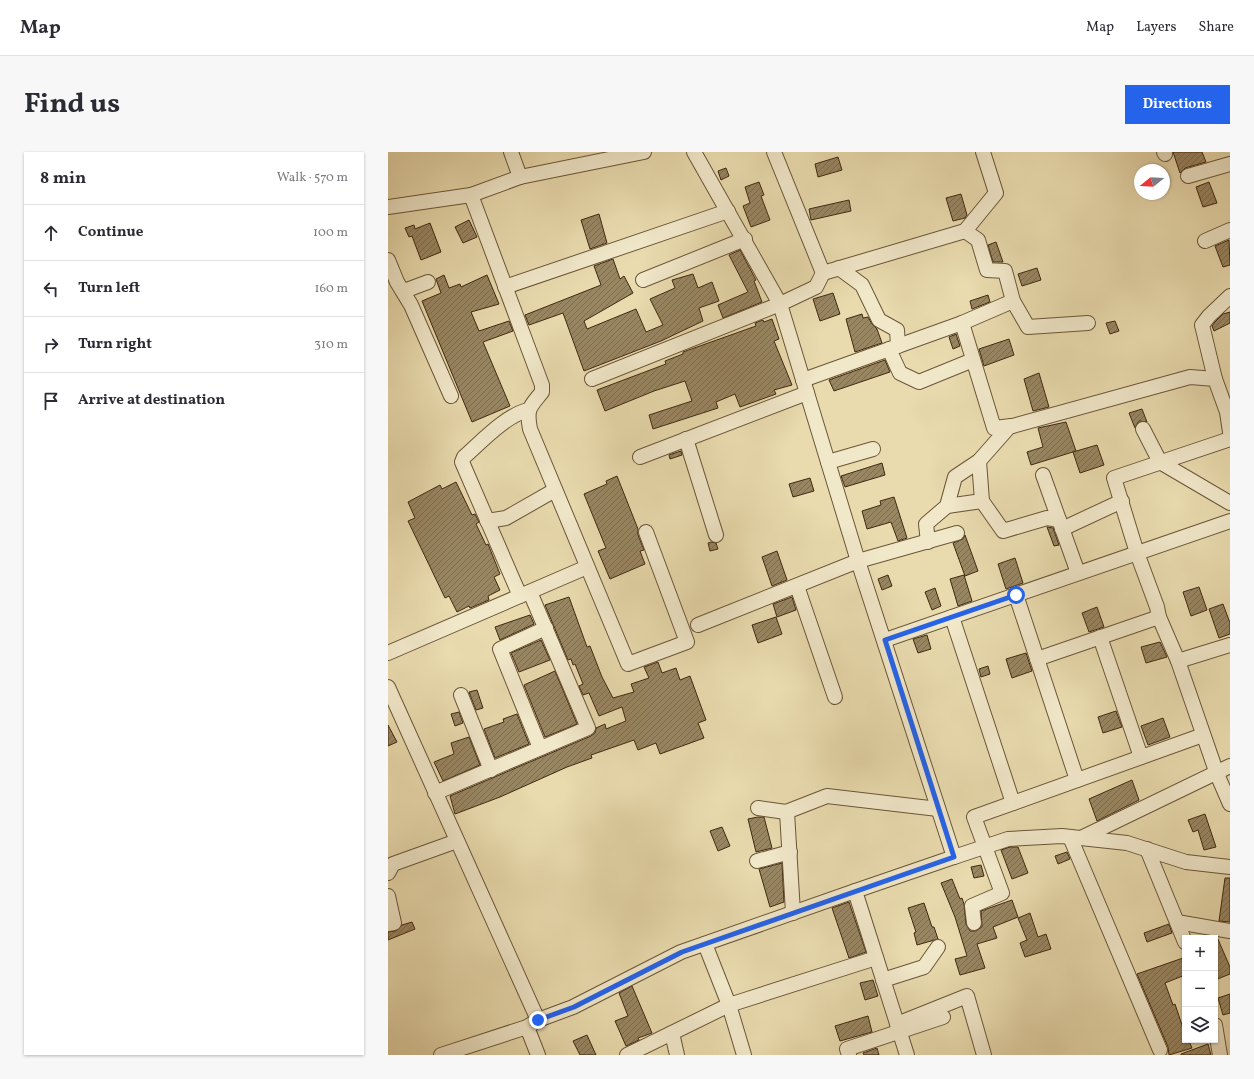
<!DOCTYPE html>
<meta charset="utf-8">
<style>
:root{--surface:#fff;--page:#f7f7f7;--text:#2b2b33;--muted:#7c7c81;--line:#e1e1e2;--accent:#2563eb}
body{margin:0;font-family:Vollkorn,serif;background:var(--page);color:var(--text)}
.controls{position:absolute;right:12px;bottom:12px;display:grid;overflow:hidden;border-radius:0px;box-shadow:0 1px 3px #0004}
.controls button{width:36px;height:36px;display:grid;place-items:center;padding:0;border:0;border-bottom:1px solid var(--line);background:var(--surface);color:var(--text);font:20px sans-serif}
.compass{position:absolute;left:746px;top:12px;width:36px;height:36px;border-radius:50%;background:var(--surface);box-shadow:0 1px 3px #0004;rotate:252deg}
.stop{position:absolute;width:12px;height:12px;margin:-9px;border:3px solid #2563eb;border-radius:50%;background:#fff}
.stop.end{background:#2563eb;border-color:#fff;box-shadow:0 1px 4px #0008}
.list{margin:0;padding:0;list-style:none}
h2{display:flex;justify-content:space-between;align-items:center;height:52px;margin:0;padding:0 16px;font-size:17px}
h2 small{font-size:13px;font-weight:400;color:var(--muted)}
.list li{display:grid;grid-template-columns:26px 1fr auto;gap:12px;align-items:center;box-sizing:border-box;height:56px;padding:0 16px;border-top:1px solid var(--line)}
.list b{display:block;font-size:15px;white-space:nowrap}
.list em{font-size:13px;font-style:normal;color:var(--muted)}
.icon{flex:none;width:22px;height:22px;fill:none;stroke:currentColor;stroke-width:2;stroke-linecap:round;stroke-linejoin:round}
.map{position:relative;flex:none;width:842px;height:903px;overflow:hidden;border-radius:0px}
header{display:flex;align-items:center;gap:24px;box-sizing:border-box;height:56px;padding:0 20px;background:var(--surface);border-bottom:1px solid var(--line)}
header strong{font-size:19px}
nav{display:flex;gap:22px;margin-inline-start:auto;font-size:14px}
.intro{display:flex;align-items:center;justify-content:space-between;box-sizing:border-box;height:96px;padding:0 24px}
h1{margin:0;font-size:28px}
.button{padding:10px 18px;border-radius:0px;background:var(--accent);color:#fff;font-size:14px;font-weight:700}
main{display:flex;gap:24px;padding:0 24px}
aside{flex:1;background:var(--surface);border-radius:0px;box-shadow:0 1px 3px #0004}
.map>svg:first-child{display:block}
</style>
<header>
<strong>Map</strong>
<nav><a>Map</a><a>Layers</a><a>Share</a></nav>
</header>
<div class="intro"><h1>Find us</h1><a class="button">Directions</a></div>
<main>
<aside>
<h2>8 min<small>Walk · 570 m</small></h2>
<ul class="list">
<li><svg class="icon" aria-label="ahead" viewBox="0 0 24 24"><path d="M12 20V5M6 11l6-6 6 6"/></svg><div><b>Continue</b></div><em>100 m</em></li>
<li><svg class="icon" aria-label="left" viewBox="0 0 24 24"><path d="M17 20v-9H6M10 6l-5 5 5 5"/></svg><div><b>Turn left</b></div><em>160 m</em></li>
<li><svg class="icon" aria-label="right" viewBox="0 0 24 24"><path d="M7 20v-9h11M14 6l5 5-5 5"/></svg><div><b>Turn right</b></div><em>310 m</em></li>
<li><svg class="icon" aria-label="arrive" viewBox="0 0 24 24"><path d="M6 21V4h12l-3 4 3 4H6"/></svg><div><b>Arrive at destination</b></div></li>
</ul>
</aside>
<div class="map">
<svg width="842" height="903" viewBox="0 0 842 903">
<defs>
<pattern id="building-hatch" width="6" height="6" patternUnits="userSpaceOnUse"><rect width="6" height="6" fill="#988663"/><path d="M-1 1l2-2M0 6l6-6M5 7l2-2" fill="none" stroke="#7d6e50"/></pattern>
</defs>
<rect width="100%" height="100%" fill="#e9dbae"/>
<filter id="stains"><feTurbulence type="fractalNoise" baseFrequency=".005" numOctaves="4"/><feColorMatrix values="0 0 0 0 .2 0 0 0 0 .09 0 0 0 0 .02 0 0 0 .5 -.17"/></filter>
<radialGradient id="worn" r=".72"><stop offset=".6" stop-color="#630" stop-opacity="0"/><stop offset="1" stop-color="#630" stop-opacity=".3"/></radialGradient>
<g fill="url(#building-hatch)" stroke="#402911">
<path d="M785 0H814L818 10 797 16 792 21Z"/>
<path d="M450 5 454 18 430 25 427 12Z"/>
<path d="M338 16 341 24 333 28 330 19Z"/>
<path d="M371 30 376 43 373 44 382 68 363 75 355 54 362 51 357 35Z"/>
<path d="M821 30 829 51 815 55 808 35Z"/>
<path d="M573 42 579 63 577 66 565 69 558 46Z"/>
<path d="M461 48 463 59 423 68 421 57Z"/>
<path d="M211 62 219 91 202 97 193 68Z"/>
<path d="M81 68 89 85 75 91 67 75Z"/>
<path d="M42 71 53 100 33 108 24 84 21 85 17 76 26 73 27 77Z"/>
<path d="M841 88 842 113 835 115 827 94Z"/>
<path d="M608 90 615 110H605L600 93Z"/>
<path d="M352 98 368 128 366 129 374 150 335 166 330 153 360 140 341 103Z"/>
<path d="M225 107 232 127 236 124 245 141 196 169 199 177 248 157 258 180 275 173 262 147 287 136 284 128 305 122 310 136 324 130 331 149 311 156 315 169 273 189 196 219 175 161 141 173 137 163 213 133 206 114Z"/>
<path d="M649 116 653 128 634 134 630 122Z"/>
<path d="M56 123 61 136 72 132 73 135 99 123 111 152 83 160 91 179 121 169 125 179 95 190 122 254 84 270 34 149 53 141 48 127Z"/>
<path d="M445 141 452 162 432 169 425 147Z"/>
<path d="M600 143 602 150 584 157 582 149Z"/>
<path d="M842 160V171L826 179 824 174 827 170 835 162Z"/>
<path d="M474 162 475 166 480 165 484 172 489 177 494 191 467 200 458 167Z"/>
<path d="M384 167 391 187 386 189 404 233 386 238 388 242 352 255 347 242 328 250 330 256 265 277 261 263 304 249 297 229 266 239 217 259 209 238 278 212 277 209 295 202V200L368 174 367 171 375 168 376 170Z"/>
<path d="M727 169 731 179 722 182 718 171Z"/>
<path d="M568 182 572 194 565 197 561 185Z"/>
<path d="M621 187 626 203 596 214 591 197Z"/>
<path d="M497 208 502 220 446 239 441 228Z"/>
<path d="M651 221 661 255 645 259 636 227Z"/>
<path d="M754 257 759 270 751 269 747 276 741 261Z"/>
<path d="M678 270 688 299 643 313 639 300 655 295 650 276Z"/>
<path d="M709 293 716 313 692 321 685 300Z"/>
<path d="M293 299 294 303 282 307 281 303Z"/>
<path d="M494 311 497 323 457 335 453 324Z"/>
<path d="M229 324 250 377V383L256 398 252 399 257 412 222 427 210 399 218 396 196 342 219 332 218 329Z"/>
<path d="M422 326 426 339 405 345 401 332Z"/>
<path d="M68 330 84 363 87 362 91 370 88 372 98 393 100 392 112 422 106 425 112 438 100 444 101 448 82 456 81 454 69 460 61 444 57 446 20 369 27 366 20 350 52 333 54 337Z"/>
<path d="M506 345 519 386 510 389 503 370 479 377 474 359 493 353 492 349Z"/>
<path d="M659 375 665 376 671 393 666 394Z"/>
<path d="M577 383 590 419 577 424 565 391 575 387Z"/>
<path d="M323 390 328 391 330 397 322 399 320 391Z"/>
<path d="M389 399 399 428 384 434 374 405Z"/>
<path d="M627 406 635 431 618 437 610 412Z"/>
<path d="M500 423 504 434 494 438 490 427Z"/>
<path d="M576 423 584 449 570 454 562 427Z"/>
<path d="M811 435 819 458 803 464 795 440Z"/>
<path d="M547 436 553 454 544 458 537 440Z"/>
<path d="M181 445 199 495 202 494 214 525 225 546 246 540 243 532 261 526 256 515 270 510 274 521 288 516 292 528 302 524 318 568 310 571 316 586 272 602 268 591 250 598 246 588 203 603 204 606 179 615 112 645 67 662 62 644 203 584 207 581 208 576 217 572 218 577 238 569 234 555 211 564 201 541 195 543 191 534 195 532 187 512 185 513 183 507 180 508 157 453Z"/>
<path d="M404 445 408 458 389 465 385 452Z"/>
<path d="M835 452 842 471V482L831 486 821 457Z"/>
<path d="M709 455 716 475 701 480 694 461Z"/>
<path d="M142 463 146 472 112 488 107 475Z"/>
<path d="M388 465 394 482 370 491 364 473Z"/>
<path d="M539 483 543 497 530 501 525 487Z"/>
<path d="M153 488 162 508 131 520 123 501Z"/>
<path d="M772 490 779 505 758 511 753 495Z"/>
<path d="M638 501 644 519 624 526 618 507Z"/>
<path d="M600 514 602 522 593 525 591 517Z"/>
<path d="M167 519 189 572 157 585 136 533Z"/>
<path d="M89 538 95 556 88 558 81 540Z"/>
<path d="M728 559 734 575 715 581 710 565Z"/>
<path d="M71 560 75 571 67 574 63 562Z"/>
<path d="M129 562 141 592 107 606 96 577 116 570 115 567Z"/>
<path d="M775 566 782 585 760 593 753 574Z"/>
<path d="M0 573 9 590 0 594Z"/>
<path d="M81 585 92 613 55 629 46 610 66 602 63 591Z"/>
<path d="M744 628 751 648 709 669 701 647Z"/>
<path d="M817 662 828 695 816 698 810 678 805 680 800 668Z"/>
<path d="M370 665H376L384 696 368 700 360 667Z"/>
<path d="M334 675 342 694 330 699 322 679Z"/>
<path d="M622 695H630L640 721 624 727 613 698Z"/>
<path d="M679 700 682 707 670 712 667 704Z"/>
<path d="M394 711 396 750 382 755 371 717Z"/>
<path d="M593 713 596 724 586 726 583 715Z"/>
<path d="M837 726H842V770L831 769Z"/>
<path d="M564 727 572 747 574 746 576 752 578 772 582 779H587L594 775 593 759 624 748 630 765 605 775 609 786 589 792 597 816 572 823 567 807 579 804 567 765 553 731Z"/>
<path d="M461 750 478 800 461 806 444 756Z"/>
<path d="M536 751 544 775H546L550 787 529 793 526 781 528 780 520 756Z"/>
<path d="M642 761 650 785 658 782 663 797 637 805 632 791 639 788 630 766Z"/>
<path d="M24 770 27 777 0 788V780L8 779 14 773Z"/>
<path d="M781 772 784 781 759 790 756 781Z"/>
<path d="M827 785H829L842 815V822L827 828Z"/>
<path d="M795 806 797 823 777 831 785 853 787 852 795 876H797V891L801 889 804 896 781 903 780 895 749 822Z"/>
<path d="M485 828 490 844 477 848 472 831Z"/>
<path d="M244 834 264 881 250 886 251 888 238 894 227 869 240 864 231 841Z"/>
<path d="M842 842V861L835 863 830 846Z"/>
<path d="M480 864 484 880 452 889 447 874Z"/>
<path d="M199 883 208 903H192L185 889Z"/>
<path d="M820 892 823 903H793V902Z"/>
<path d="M489 896 491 903H476L475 901Z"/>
</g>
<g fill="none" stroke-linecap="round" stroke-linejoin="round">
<defs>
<g id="minor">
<path d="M123 0 132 25"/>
<path d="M306 0 392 152 470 409 566 705 467 739 519 903"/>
<path d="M386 0 435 121"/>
<path d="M595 0 608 41 577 79 590 88 599 118 617 119 625 149 640 175 700 171"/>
<path d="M776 0 777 2"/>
<path d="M800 24 842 12"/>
<path d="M83 43 154 233V240C142 255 138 256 142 277L240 512 299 490 258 380"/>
<path d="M0 55 83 43 132 25 256 0"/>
<path d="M817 89 842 78"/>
<path d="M0 108 9 130 23 153 63 244"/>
<path d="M451 116 474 133 491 168 509 178 510 194"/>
<path d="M255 128 357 87"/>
<path d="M117 135 340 59"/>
<path d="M16 139 40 130"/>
<path d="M842 144 821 164 814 173 827 227 839 260 842 280"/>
<path d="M574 171 606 276 623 274"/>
<path d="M501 197 512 221 531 230 585 208"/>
<path d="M204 227 392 152 428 135 435 121 577 79"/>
<path d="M415 228 574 171 625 149"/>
<path d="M755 277 772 310 842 351"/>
<path d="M298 287 328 383"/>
<path d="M842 287 726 326 749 401 769 455 771 465 790 509 829 622 842 652"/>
<path d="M252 305 419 241"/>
<path d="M591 309 594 349 615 379 659 366 671 368"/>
<path d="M440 310 485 297"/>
<path d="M655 323 690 421"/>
<path d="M559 354 594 349"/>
<path d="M99 369 118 366 167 338"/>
<path d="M674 377 734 349"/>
<path d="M540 390 538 372 559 354 567 325 591 309 621 275 802 225 827 227"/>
<path d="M409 434 447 545"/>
<path d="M628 443 689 628"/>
<path d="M132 444 74 310 76 305C93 290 119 262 141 258"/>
<path d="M564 465 625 651"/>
<path d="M310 473 470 409 569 381"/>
<path d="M712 485 753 605"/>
<path d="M497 488 842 369"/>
<path d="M0 501 199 415"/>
<path d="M649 507 771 465"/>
<path d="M790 509 842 493"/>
<path d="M0 535 150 868"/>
<path d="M73 543 103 618"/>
<path d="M152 596 112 497 158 476"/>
<path d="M47 641 200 576 142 440"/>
<path d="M370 656 398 660 439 644 550 657"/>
<path d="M399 660 405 761"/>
<path d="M682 685 772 898"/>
<path d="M693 686 842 614"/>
<path d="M759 697 797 790"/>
<path d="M566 705 620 687 674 684 739 691 798 710 842 715"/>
<path d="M369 709 402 700"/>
<path d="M0 721 5 712 69 689"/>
<path d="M0 744 6 771 0 772"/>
<path d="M789 770 842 779"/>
<path d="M586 771 584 754 614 741 586 665 815 583"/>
<path d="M317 792 341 853 356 903"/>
<path d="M495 828 536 815 550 795"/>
<path d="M509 872 579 844 596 903"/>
<path d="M827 873 832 903"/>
<path d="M139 875 150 903"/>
<path d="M284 881 289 903"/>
<path d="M53 903 139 875 150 868 185 855 293 800 467 739"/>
<path d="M239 903 341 853 488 806"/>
<path d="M461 903 459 897 555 865"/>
</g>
</defs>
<use href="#minor" stroke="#6a5638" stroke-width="16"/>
<use href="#minor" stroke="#f1e8ca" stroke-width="14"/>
</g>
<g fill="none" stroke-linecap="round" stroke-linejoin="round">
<path stroke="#2563eb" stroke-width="5" d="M150 868 186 855 294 800 566 705 497 488 628 443"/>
</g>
<rect width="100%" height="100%" filter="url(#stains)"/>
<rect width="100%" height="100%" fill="url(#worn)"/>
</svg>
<div class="controls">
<button>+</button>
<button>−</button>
<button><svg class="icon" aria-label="layers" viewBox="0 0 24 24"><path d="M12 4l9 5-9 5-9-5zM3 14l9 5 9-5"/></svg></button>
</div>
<svg class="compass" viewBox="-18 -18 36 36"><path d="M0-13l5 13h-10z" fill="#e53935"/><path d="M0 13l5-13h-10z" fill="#7c7c81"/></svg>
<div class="stop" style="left:628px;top:443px"></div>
<div class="stop end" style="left:150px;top:868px"></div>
</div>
</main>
